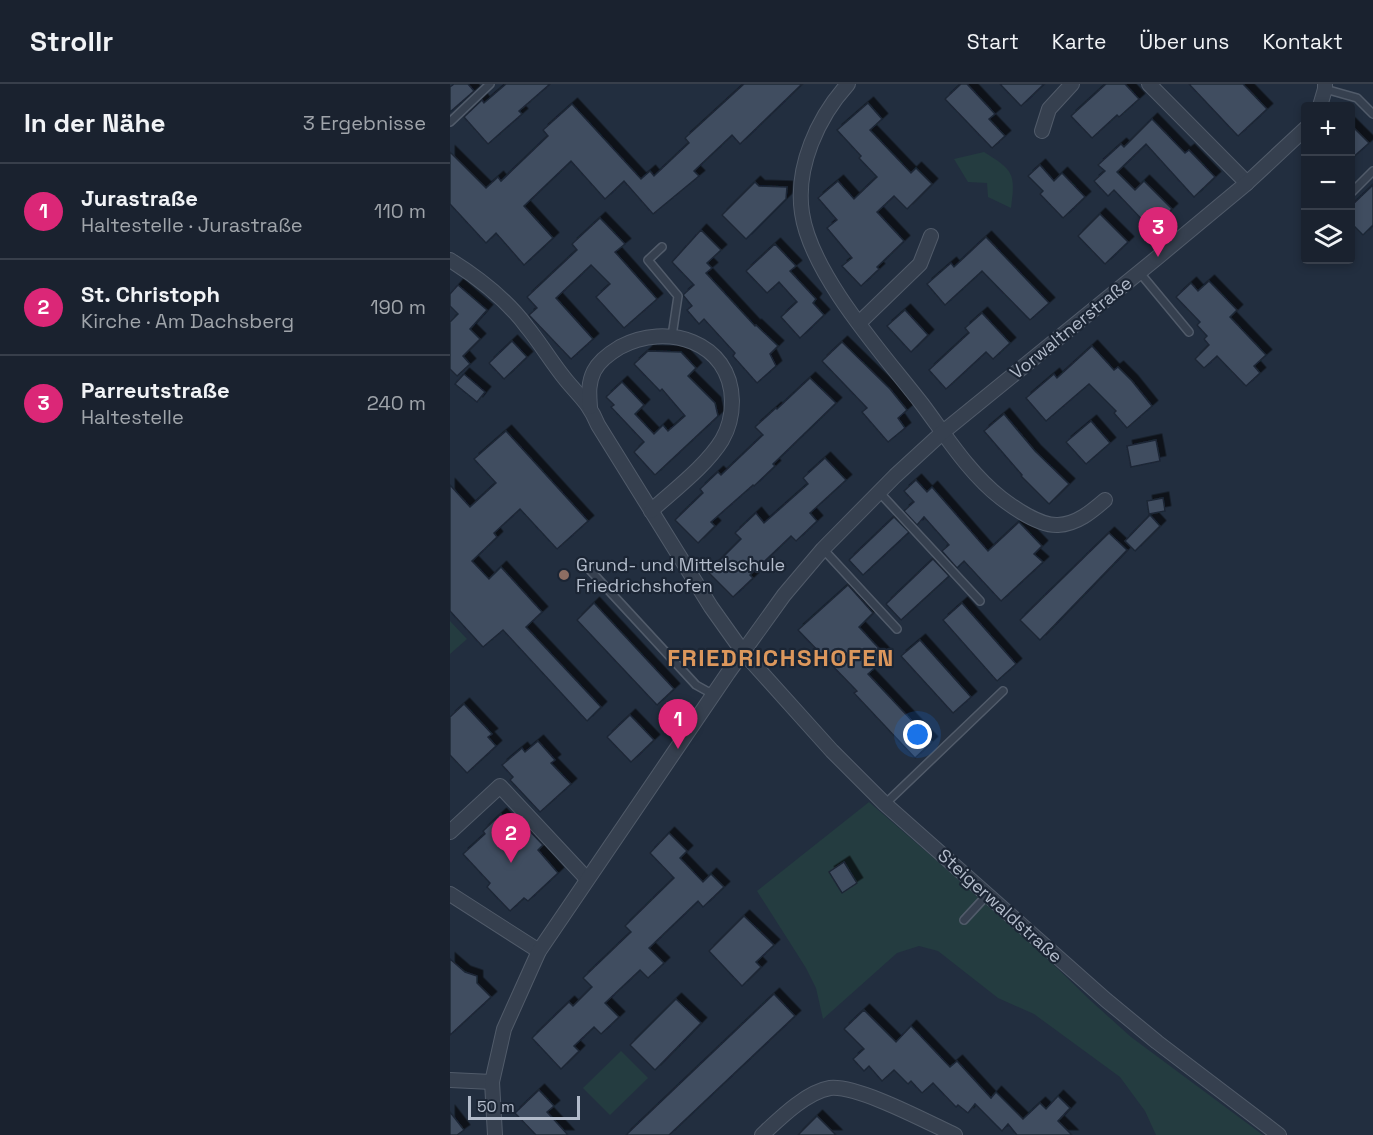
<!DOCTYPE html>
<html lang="de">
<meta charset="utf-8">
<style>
:root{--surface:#1a222f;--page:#232a37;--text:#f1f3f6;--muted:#9fa4aa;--line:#383f4b;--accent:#db2777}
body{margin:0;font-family:"Space Grotesk",sans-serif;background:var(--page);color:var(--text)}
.controls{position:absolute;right:18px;top:18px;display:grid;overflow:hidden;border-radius:6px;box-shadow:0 3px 9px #0003}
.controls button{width:54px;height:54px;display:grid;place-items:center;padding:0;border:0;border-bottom:2px solid var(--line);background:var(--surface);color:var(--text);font:30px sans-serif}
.scale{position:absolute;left:18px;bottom:15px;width:112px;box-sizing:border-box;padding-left:6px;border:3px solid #b2bbca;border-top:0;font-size:16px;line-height:21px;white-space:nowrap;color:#b2bbca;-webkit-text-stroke:4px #1b2534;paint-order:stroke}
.you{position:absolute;left:468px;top:651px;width:21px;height:21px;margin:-15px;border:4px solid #fff;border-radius:50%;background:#1a73e8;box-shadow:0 0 0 9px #1a73e833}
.badge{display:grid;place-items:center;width:39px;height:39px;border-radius:50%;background:var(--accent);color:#fff;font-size:20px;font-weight:700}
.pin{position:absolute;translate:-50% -50px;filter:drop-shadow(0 2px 3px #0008)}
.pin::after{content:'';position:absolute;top:32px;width:21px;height:18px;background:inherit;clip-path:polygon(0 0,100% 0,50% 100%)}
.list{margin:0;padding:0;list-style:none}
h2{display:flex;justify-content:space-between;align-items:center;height:78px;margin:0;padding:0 24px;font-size:26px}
h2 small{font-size:20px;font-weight:400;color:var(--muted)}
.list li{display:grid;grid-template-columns:39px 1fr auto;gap:18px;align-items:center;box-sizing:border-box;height:96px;padding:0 24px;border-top:2px solid var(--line)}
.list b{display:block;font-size:22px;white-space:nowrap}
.list p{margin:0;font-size:20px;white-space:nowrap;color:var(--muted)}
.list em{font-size:20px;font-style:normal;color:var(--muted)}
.icon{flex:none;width:33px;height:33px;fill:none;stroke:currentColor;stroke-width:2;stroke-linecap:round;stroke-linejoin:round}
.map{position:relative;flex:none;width:923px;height:1051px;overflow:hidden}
header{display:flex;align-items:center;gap:36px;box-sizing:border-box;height:84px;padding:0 30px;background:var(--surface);border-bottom:2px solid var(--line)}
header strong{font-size:28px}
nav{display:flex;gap:33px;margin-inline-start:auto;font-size:21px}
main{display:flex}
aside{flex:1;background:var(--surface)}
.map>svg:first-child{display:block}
</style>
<header>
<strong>Strollr</strong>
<nav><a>Start</a><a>Karte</a><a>Über uns</a><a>Kontakt</a></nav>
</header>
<main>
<aside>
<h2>In der Nähe<small>3 Ergebnisse</small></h2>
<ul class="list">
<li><span class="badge">1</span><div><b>Jurastraße</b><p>Haltestelle · Jurastraße</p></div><em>110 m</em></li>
<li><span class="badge">2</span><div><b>St. Christoph</b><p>Kirche · Am Dachsberg</p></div><em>190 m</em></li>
<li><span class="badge">3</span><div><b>Parreutstraße</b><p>Haltestelle</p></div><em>240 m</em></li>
</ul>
</aside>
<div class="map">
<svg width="923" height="1051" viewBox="0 0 923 1051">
<defs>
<filter id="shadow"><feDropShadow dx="5.5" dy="-5.5" stdDeviation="0" flood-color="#0009"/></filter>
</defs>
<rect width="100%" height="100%" fill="#222e3f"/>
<g fill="#243c40">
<path d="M534 68C563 86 566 89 561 124L538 113 537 99 518 98 504 75Z"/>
<path d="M0 537 17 555 0 570Z"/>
<path d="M419 718 576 854 641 917 681 953 813 1051H706L695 1027 670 993 584 930 548 914 488 867 469 862 447 869 373 935 366 904 356 884 307 807Z"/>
<path d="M171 967 198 994 160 1031 133 1004Z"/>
</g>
<g fill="#414d61" stroke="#1d2736" stroke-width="1.5" filter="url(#shadow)">
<path d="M4 0H18L24 7 0 28V3Z"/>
<path d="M56 0H100L69 27 72 30 38 60 14 33 32 16 34 19Z"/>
<path d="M294 0H352L290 60 282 51 244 87 249 92 203 130 174 97 155 115 121 77 74 122 103 154 74 181 46 149 36 159 0 120V68L36 104 48 93 51 97 98 52 93 46 122 20 191 95 200 87 204 92 239 59 235 54Z"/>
<path d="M511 0H517L545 30 539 35 555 52 542 64 495 15Z"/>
<path d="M550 0H594L571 22Z"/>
<path d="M656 0H675L689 15 669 33 667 31 642 54 621 32Z"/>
<path d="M739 0H793L817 25 788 52Z"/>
<path d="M418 19 432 35 420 46 461 89 466 84 482 100 457 125 444 112 427 128 454 157 427 183 429 185 411 202 392 182 402 174 377 144 387 136 368 114 388 97 404 115 427 93 409 74 411 72 387 46Z"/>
<path d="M702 35 735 69 739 66 765 93 744 113 696 60 667 88 685 106 694 97 722 125 701 145 664 106 658 112 644 97 655 87 648 81 671 60 674 63Z"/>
<path d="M900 40 919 59 900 76Z"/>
<path d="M590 81 604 97 612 89 635 113 613 134 590 110 593 107 578 92Z"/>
<path d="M305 98 309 102 337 103 336 115 296 155 272 131Z"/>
<path d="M923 101V141L913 151 900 138V123Z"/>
<path d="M650 130 678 158 655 180 628 152Z"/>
<path d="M150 134 175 160 165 168 207 215 174 244 146 213 160 200 141 181 106 214 143 255 121 275 79 231 87 224 77 213 127 166 122 160Z"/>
<path d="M251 146 271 166 257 179 262 184 256 189 305 242 306 241 328 262 320 270 326 282 307 299 283 272 285 269 254 235 249 240 237 226 242 222 233 211 244 201 222 178Z"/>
<path d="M536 153 599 219 580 236 532 187 495 221 477 200 501 179 504 183Z"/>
<path d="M325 160 346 182 340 187 366 215 363 219 374 231 350 254 331 233 347 218 329 198 317 209 296 187Z"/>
<path d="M759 197 787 226 780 233 816 271 804 282 810 289 796 302 767 272 754 284 745 275 759 261 754 255 757 252 747 241 750 238 726 213 741 199 748 207Z"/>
<path d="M8 201 37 226 20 245 30 255 13 272 20 280 7 292 0 285V238L8 230 0 222V210Z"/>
<path d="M455 226 478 251 461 268 437 242Z"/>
<path d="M532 229 560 259 543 275 536 268 496 305 479 286 519 249 515 244Z"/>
<path d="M62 257 77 273 54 295 39 279Z"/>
<path d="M392 258 440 305 457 326 448 334 455 344 438 358 412 328 417 324 372 277Z"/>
<path d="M642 262 664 286 668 283 682 297 702 322 677 344 664 329 666 327 639 300 596 337 576 314 604 290 607 294Z"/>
<path d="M198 267 231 268 246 284 238 292 265 319 268 332 205 391 184 368 194 358 161 323 164 321 156 313 172 298 194 321 185 330 204 350 213 341 218 347 235 332 212 305 210 307 184 280Z"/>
<path d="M14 290 35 308 27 318 5 300Z"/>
<path d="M360 294 386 319 323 380 325 382 304 402 303 401 261 438 265 442 248 459 225 436 253 409 250 405 268 388 271 391 313 351 305 343 326 324 327 325Z"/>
<path d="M554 330 585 367 619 400 599 420 571 392 572 391 534 347Z"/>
<path d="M641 337 660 359 636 380 616 358Z"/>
<path d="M56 347 138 437 107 465 70 425 44 449 47 453 22 477 39 495 51 483 92 528 76 543 151 623 137 637 53 546 33 563 0 527V401L20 423 46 399 24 375Z"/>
<path d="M706 356 710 377 681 383 677 362Z"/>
<path d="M375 374 396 396 360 429 367 437 346 457 341 452 300 491 303 494 283 513 258 488 291 455 285 449 306 429 314 439 358 400 353 394Z"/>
<path d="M466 396 477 408 482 403 538 467 569 438 592 462 584 470 593 478 551 517 514 477 507 484 492 467 499 461 474 433 467 441 454 427 464 418 454 407Z"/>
<path d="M713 414 715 427 699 430 697 417Z"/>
<path d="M700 431 710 442 685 467 675 457Z"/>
<path d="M444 433 459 448 413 491 399 476Z"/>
<path d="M659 449 677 466 590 556 570 536Z"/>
<path d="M483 475 499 492 451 536 436 520Z"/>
<path d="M398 501 423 529 409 543 437 573 418 590 482 658 465 674 404 609 407 607 348 546Z"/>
<path d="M144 519 224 605 207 621 127 536Z"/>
<path d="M512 519 566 580 547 597 493 536Z"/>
<path d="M470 556 521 613 503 629 451 572Z"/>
<path d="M14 620 42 650 38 653 46 662 17 689 0 671V633Z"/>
<path d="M180 631 204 656 181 678 157 653Z"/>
<path d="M88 657 105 676 101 679 121 700 90 728 60 696 63 693 52 681 72 664 75 668Z"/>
<path d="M51 730 64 744 71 738 93 761 88 766 108 789 78 817 74 814 60 827 37 803 40 799 13 770 35 750 33 747Z"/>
<path d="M219 749 237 767 230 774 253 798 261 790 274 803 253 823 248 817 199 864 214 879 198 894 190 886 155 919 169 933 151 950 144 943 124 962 129 967 111 985 82 954 119 918 123 922 142 903 133 894 181 848 175 842 224 794 200 769Z"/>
<path d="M394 778 407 799 392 809 379 788Z"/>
<path d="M294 832 324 861 306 878 311 883 292 902 259 867Z"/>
<path d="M0 875 15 888 27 892V899L41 913 0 951Z"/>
<path d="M324 910 345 932 219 1051H176Z"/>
<path d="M226 915 251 939 205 986 180 961Z"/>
<path d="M414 926 446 958 461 942 500 983 507 977 541 1014 546 1008 573 1035 590 1019 596 1025 608 1012 620 1024 608 1037 622 1051H567L558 1040 552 1047 525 1020 518 1029 508 1021 506 1023 483 999 472 1009 461 997 458 1000 444 986 432 997 419 982 414 987 403 975 414 965 394 945Z"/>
<path d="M89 1006 104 1022 97 1028 118 1051H86L65 1029Z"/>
<path d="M0 1028 14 1046 7 1051H0Z"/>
<path d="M367 1032 386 1051H348Z"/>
</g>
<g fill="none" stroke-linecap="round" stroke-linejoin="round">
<defs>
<g id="service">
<path d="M875 5 907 14 923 30"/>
<path d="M0 38 40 0"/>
<path d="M900 110 923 87"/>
<path d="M212 163 198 176 228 212 222 252"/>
<path d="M690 189 739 248"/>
<path d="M429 408 530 517"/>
<path d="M373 465 447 545"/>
<path d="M139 485 246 601 264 611"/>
<path d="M435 720 553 607"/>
<path d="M514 836 538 810"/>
</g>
<g id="minor">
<path d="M398 0C368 33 345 83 352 129 361 191 434 271 472 320 496 352 519 389 551 414 564 424 590 442 608 441 627 440 641 428 655 416"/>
<path d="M699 0 797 99"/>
<path d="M870 22 875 5V0"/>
<path d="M592 47 599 25 622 0"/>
<path d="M0 176C29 194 57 216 77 243 91 260 102 279 116 296 130 313 139 319 148 341L261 523 293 568 382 667 435 720 656 916 707 958 829 1051"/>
<path d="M409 239 470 180 481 152"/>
<path d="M140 323C139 310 138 299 144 287 149 277 160 269 170 263 216 238 281 257 282 317 282 330 279 344 272 356 256 382 224 406 201 427"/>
<path d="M0 748 50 702 137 795"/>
<path d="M0 810 89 867"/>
<path d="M0 996 42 998"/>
<path d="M45 1051 42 998 54 945 89 867 278 589 334 511 373 465 445 392 493 348 708 173 797 99 856 44"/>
<path d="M312 1051C329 1035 356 1008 380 1004 408 1001 477 1038 505 1051"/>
</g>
</defs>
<use href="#service" stroke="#515b6a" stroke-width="10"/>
<use href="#minor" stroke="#515b6a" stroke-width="16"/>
<use href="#service" stroke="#36404f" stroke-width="7"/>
<use href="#minor" stroke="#36404f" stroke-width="14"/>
</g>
<circle fill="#8d6e63" stroke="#1b2534" stroke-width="2" cx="114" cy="491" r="6"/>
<g text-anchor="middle" stroke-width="4.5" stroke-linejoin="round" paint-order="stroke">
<g font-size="18" fill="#b2bbca" stroke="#1b2534">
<text transform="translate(621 244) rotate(-39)" y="6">Vorwaltnerstraße</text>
<text transform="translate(550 822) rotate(42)" y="6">Steigerwaldstraße</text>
</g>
<g font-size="18" fill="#b2bbca" stroke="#1b2534" text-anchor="start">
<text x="126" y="487">Grund- und Mittelschule<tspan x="126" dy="21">Friedrichshofen</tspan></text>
</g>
<g font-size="24" font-weight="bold" letter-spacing="1.5" fill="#dc975c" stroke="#1b2534">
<text x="331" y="582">FRIEDRICHSHOFEN</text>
</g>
</g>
</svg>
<div class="controls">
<button>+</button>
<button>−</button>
<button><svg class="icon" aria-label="layers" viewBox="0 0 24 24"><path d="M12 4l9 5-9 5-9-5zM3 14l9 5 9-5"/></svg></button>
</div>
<div class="scale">50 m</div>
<div class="you"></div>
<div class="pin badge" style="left:228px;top:665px">1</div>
<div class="pin badge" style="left:61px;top:779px">2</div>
<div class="pin badge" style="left:708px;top:173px">3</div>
</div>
</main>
